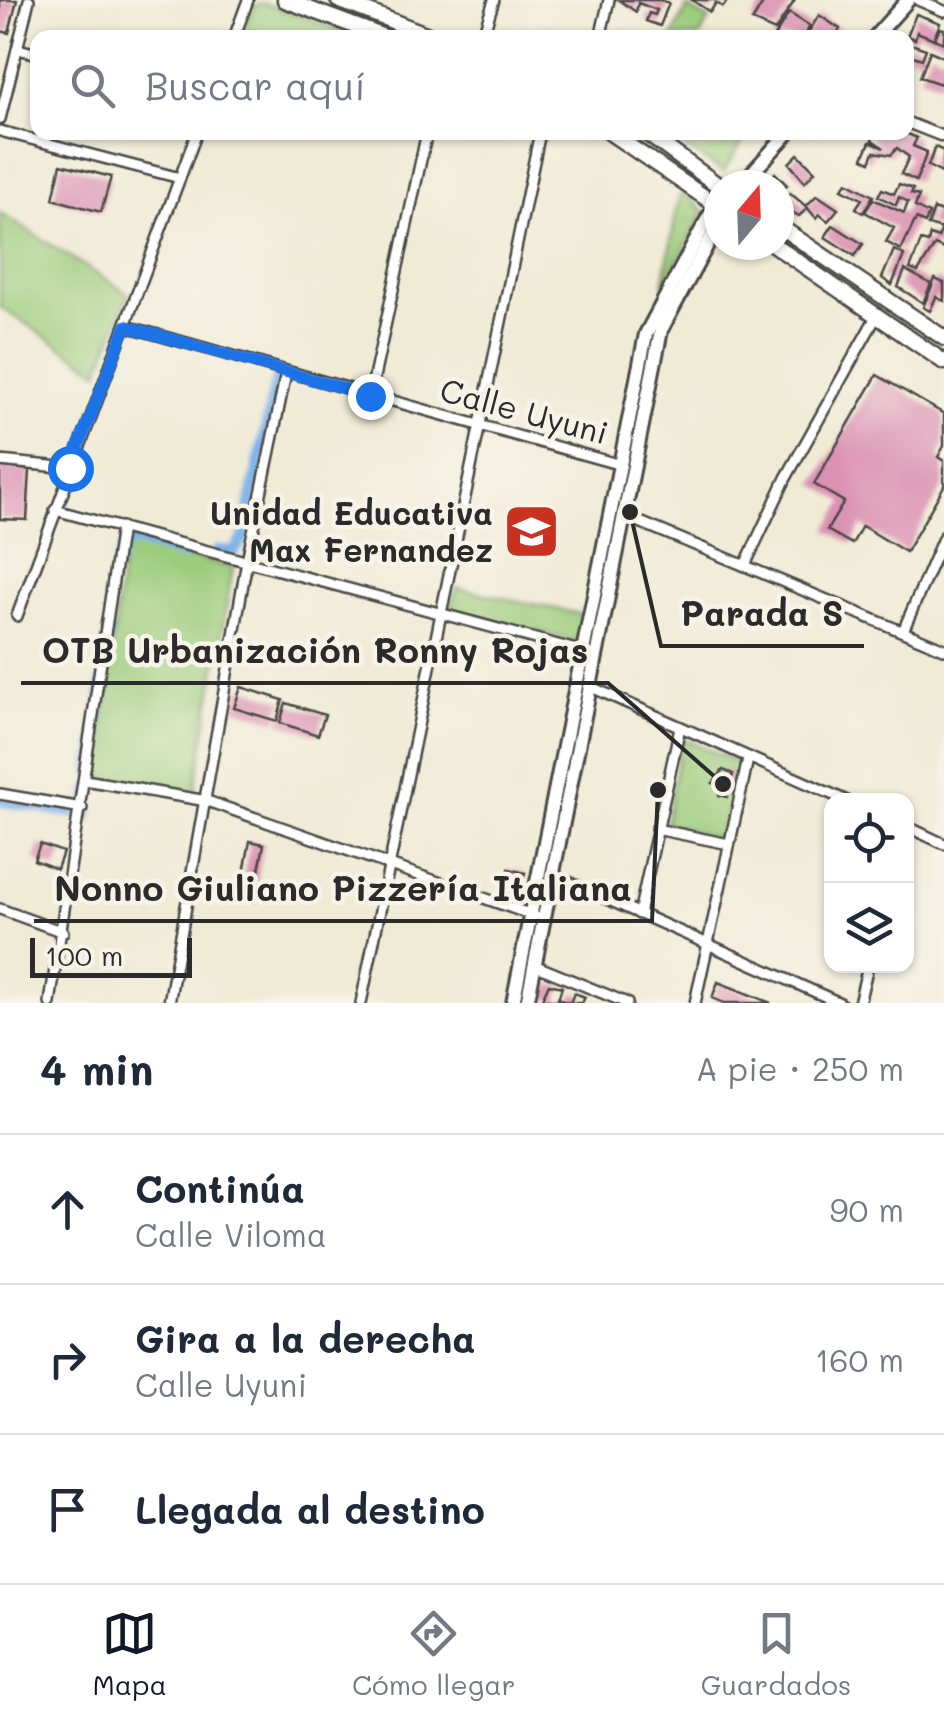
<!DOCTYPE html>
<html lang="es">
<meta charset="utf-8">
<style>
:root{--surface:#fff;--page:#f6f6f7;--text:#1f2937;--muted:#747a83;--line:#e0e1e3;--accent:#111827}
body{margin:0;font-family:Mali,sans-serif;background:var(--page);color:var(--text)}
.controls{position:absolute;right:30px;bottom:30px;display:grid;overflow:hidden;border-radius:20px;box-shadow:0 2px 8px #0004}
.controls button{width:90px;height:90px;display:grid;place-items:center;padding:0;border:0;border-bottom:2px solid var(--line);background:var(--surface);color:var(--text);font:50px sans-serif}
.compass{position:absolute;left:704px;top:170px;width:90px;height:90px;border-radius:50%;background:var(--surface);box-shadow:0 2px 8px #0004;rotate:19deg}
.scale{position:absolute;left:30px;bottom:25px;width:162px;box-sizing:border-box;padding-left:10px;border:5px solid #2b2b2b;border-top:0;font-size:28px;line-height:35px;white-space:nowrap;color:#2b2b2b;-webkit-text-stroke:8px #f7f3e8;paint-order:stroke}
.stop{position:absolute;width:30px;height:30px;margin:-22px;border:8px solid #1a73e8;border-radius:50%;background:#fff}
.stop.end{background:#1a73e8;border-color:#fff;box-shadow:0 2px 10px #0008}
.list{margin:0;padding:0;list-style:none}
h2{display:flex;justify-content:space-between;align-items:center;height:130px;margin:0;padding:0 40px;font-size:42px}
h2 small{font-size:32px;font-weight:400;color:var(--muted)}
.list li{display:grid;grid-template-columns:65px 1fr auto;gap:30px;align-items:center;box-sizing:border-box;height:150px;padding:0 40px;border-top:2px solid var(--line)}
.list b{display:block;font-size:38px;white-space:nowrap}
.list p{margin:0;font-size:32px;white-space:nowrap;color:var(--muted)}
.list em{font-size:32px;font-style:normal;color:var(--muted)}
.icon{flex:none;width:55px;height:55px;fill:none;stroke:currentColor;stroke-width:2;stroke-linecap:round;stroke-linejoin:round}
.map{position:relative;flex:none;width:944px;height:1003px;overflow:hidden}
.search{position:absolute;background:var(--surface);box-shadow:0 2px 8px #0004;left:30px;right:30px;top:30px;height:110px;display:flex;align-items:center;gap:25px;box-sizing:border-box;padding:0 35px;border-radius:20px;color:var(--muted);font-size:38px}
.sheet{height:580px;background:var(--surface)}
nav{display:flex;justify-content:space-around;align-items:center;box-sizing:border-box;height:140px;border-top:2px solid var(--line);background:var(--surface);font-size:28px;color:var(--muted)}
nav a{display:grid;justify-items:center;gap:5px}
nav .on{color:var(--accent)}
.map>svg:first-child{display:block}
</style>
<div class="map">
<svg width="944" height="1003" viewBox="0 0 944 1003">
<rect width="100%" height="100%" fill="#f7f3e8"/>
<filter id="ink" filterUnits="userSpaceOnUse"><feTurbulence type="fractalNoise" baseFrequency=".01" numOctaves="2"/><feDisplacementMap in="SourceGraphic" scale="20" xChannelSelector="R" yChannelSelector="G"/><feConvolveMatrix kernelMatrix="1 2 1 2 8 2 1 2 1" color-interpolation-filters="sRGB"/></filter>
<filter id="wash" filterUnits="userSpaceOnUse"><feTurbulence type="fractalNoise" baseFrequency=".0048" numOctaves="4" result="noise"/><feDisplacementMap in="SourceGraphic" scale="40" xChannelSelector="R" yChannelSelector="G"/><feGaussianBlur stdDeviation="2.25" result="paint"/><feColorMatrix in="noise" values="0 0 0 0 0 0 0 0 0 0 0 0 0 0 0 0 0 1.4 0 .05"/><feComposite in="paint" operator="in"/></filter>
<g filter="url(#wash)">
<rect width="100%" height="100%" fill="#f0ebd5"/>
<g fill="#9ccc7b" stroke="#647c53" stroke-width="2.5">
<path d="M263 3 361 37H242L254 6Z"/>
<path d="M687 8 709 19 700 37H672Z"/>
<path d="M663 133H749L723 172Z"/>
<path d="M685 193 704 212 663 286 679 197Z"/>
<path d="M0 213 129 294 99 371 0 307Z"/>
<path d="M133 540 233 568 195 792 97 777 124 546Z"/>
<path d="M457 588 584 615 578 642 454 611 451 604Z"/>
<path d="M687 740 738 763 740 768 723 835 716 838 666 823 681 741Z"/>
</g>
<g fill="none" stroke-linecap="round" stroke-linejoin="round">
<g stroke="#7ab2ea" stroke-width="11">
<path d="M218 550 234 552 243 539 276 379"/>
<path d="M117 566 124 546 133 540 185 555"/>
<path d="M92 773 108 633"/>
<path d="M0 801 73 813"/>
<path d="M88 815 90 791"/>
</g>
</g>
<g id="blocks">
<g fill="#db91b3">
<path d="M0 0H17L9 33 0 31Z"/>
<path d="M619 0H660L669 3 660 26 646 21 649 13 655 15 657 10 638 3 636 12Z"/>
<path d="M692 0H728L723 7 716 3 710 12Z"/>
<path d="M765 0H795L775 31 752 21Z"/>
<path d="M789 13 810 26 803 38H773Z"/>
<path d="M916 14 940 23 934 39 917 32 915 39 907 36Z"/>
<path d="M819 15 840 29 835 38H805Z"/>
<path d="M940 28 944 29V43L934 39Z"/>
<path d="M911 44 926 49 922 59 907 54Z"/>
<path d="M930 51 944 57 941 84 920 77Z"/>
<path d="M875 132H903L917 138 913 146 927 152 916 181 901 174 909 157 897 148 891 155 874 152 870 162 863 158 870 142 884 148 872 140Z"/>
<path d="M935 147 944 151 942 173 928 166Z"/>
<path d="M798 154 815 171 805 182 789 163Z"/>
<path d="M61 164 111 177 101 212 53 199Z"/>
<path d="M775 173 787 185 780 192 784 197 779 204V185H764Z"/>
<path d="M847 182 873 196 863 213 856 208 862 199 842 189Z"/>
<path d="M899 184 913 189 911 194 919 196 915 207 929 214 925 223 916 219 901 250 886 242 894 228 865 212 873 199 904 213 908 202 899 197 896 205 878 196 882 189 894 194Z"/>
<path d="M790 193 808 208 799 216 780 205Z"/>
<path d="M817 195 838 209 828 221 819 214 816 218 806 206Z"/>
<path d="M934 209 944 213 942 229 928 225Z"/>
<path d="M944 224V249L935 245 918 272 910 269 921 241 928 243 930 235 938 238Z"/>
<path d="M833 225 863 244 855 256 825 237Z"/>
<path d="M894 250 904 255 892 285 882 278Z"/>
<path d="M905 270 931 284 923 303 898 287Z"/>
<path d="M935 279 944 283V301L936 297 930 311 923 307Z"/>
<path d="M877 375 944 414V446L938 457 944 461V486L906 552 862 526 852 544 827 530 844 502 814 484Z"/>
<path d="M0 466 30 470 27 520 0 519Z"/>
<path d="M241 687 283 700 277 721 234 708Z"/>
<path d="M286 703 325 715 318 735 280 723Z"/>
<path d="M723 770 733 774 727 797 719 795 720 785 713 783Z"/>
<path d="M250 841 264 844 253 902 239 899Z"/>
<path d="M40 844 63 852 57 869 34 860Z"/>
<path d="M509 869 525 873 518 895 502 891Z"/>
<path d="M718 982 771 1003H724L712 998Z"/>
<path d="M549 984 562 987 558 999 569 1003 542 999Z"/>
<path d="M574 993 585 997 582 1003H570Z"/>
</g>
</g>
</g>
<g filter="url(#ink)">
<use href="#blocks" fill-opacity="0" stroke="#494844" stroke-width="2.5"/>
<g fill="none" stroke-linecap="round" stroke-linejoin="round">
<defs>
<g id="street">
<path d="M918 0 944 11"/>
<path d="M234 38 248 0"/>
<path d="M482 38 494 0"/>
<path d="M600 38 609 0"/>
<path d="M18 49 38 54"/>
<path d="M0 119 29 0"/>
<path d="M906 122 944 137"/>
<path d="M0 131 180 178"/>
<path d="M126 326 621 465"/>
<path d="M370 396 427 132"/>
<path d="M0 461 70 468"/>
<path d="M55 510 584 652"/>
<path d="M623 515 944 649"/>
<path d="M746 563 786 478 877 315"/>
<path d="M17 616 197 132"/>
<path d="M903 631 944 536"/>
<path d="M589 686 847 801"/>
<path d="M85 780 207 801 535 916"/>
<path d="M0 794 82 808"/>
<path d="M906 826 944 844"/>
<path d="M656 829 729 844"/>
<path d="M553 875 840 1003"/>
<path d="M0 909 63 932"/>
<path d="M639 914 680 727"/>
<path d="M534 965 627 1003"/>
<path d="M50 1003 121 527"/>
<path d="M169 1003 247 561 286 373"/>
<path d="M361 1003 540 132"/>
<path d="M695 1003 748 759"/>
<path d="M859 1003 868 966"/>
</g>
<g id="secondary">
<path d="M874 38 908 0"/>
<path d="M741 185 789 132"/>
<path d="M513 1003 646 334 709 216 719 211"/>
<path d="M527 1003 661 330 719 223"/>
</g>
<g id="primary">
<path d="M285 0 387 38"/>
<path d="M338 0 436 38"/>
<path d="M609 132 719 207"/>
<path d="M645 132 719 186"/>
<path d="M779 226 944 338"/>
<path d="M774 245 944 362"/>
</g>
</defs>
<use href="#street" stroke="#494844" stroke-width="14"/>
<use href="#secondary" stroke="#494844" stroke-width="18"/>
<use href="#primary" stroke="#494844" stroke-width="19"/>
<use href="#street" stroke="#fff" stroke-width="9"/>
<use href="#secondary" stroke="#fff" stroke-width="12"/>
<use href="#primary" stroke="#fff" stroke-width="14"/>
</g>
</g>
<g fill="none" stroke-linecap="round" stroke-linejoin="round" filter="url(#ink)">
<path stroke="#1a73e8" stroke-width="12" d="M70 468 126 326 370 396"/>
</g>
<defs>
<symbol id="school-square" viewBox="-11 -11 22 22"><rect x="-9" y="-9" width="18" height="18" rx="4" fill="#c8321e" stroke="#f7f3e8"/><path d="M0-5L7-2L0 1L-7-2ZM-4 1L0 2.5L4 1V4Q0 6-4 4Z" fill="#fff"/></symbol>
</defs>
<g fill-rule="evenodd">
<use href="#school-square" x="500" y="500" width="63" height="63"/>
</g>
<g text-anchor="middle" stroke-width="9" stroke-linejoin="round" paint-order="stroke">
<g font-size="32" fill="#2b2b2b" stroke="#f7f3e8">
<text transform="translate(524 412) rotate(15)" y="11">Calle Uyuni</text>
</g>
<g font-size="32" font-weight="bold" fill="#2b2b2b" stroke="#f7f3e8" text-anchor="end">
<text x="493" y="525">Unidad Educativa<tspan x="493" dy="37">Max Fernandez</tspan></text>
</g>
</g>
<path fill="none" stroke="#2b2b2b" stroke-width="4" d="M630 512L661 646H864M723 784L608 683H21M658 790L652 921H34"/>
<g fill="#2b2b2b" stroke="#f7f3e8" stroke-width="4">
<circle cx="630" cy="512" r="10"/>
<circle cx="723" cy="784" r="10"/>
<circle cx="658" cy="790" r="10"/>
</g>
<g font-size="35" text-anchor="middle" font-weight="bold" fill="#2b2b2b" stroke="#f7f3e8" stroke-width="9" stroke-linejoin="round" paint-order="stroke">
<text x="762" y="626">Parada S</text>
<text x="315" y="663">OTB Urbanización Ronny Rojas</text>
<text x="343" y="901">Nonno Giuliano Pizzería Italiana</text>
</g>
</svg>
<div class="controls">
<button><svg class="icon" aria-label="locate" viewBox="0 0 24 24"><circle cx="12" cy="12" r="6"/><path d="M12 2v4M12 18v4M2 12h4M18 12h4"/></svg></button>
<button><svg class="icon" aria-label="layers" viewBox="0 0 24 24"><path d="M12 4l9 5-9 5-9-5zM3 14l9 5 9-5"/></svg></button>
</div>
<svg class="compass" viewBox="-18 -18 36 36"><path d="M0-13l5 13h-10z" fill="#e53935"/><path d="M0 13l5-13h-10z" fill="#747a83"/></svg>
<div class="scale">100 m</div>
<div class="stop" style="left:70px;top:468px"></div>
<div class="stop end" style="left:370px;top:396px"></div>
<div class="search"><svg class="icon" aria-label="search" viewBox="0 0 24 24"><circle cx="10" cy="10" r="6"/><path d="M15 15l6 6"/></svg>Buscar aquí</div>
</div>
<section class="sheet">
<h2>4 min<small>A pie · 250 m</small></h2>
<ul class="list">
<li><svg class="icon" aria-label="ahead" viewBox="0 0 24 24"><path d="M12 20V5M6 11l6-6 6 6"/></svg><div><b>Continúa</b><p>Calle Viloma</p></div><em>90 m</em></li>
<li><svg class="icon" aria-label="right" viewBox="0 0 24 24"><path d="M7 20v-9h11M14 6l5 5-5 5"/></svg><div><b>Gira a la derecha</b><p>Calle Uyuni</p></div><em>160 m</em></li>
<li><svg class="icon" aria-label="arrive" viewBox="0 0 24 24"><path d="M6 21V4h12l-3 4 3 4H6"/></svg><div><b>Llegada al destino</b></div></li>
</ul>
</section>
<nav>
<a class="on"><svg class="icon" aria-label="map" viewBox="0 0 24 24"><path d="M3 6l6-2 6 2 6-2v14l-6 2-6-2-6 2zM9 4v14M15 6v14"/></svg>Mapa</a>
<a><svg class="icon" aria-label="directions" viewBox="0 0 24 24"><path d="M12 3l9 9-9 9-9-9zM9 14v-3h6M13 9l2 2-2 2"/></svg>Cómo llegar</a>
<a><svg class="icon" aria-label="saved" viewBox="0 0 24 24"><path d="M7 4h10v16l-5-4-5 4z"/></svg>Guardados</a>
</nav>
